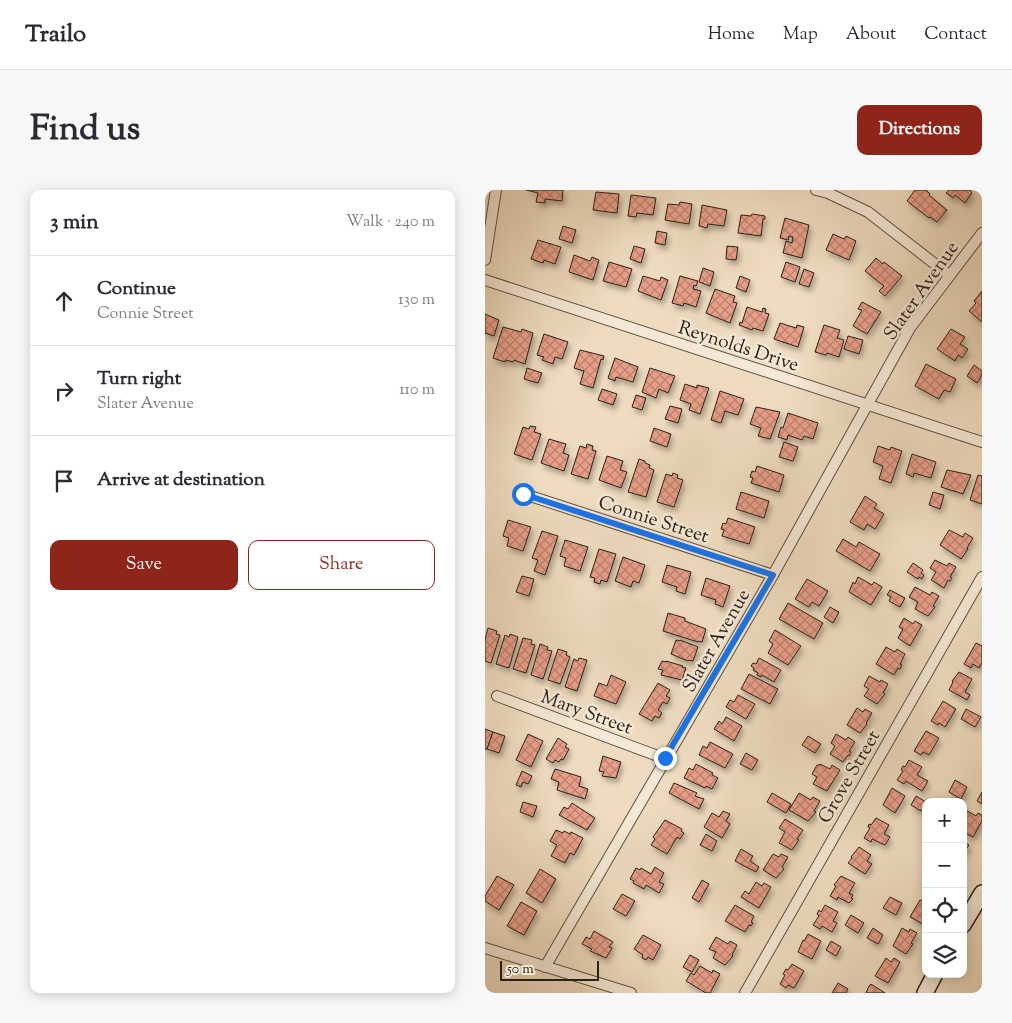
<!DOCTYPE html>
<meta charset="utf-8">
<style>
:root{--surface:#fff;--page:#f7f7f7;--text:#2b2b33;--muted:#7c7c81;--line:#e1e1e2;--accent:#8f2418}
body{margin:0;font-family:"Sorts Mill Goudy",serif;background:var(--page);color:var(--text)}
.controls{position:absolute;right:15px;bottom:15px;display:grid;overflow:hidden;border-radius:10px;box-shadow:0 2px 12px #0003}
.controls button{width:45px;height:45px;display:grid;place-items:center;padding:0;border:0;border-bottom:1px solid var(--line);background:var(--surface);color:var(--text);font:25px sans-serif}
.scale{position:absolute;left:15px;bottom:12px;width:99px;box-sizing:border-box;padding-left:5px;border:2px solid #2b2117;border-top:0;font-size:14px;line-height:18px;white-space:nowrap;color:#2b2117;-webkit-text-stroke:4px #f5e8d6;paint-order:stroke}
.stop{position:absolute;width:15px;height:15px;margin:-11px;border:4px solid #1a73e8;border-radius:50%;background:#fff}
.stop.end{background:#1a73e8;border-color:#fff;box-shadow:0 1px 5px #0008}
.list{margin:0;padding:0;list-style:none}
h2{display:flex;justify-content:space-between;align-items:center;height:65px;margin:0;padding:0 20px;font-size:21px}
h2 small{font-size:16px;font-weight:400;color:var(--muted)}
.list li{display:grid;grid-template-columns:32px 1fr auto;gap:15px;align-items:center;box-sizing:border-box;height:90px;padding:0 20px;border-top:1px solid var(--line)}
.list b{display:block;font-size:19px;white-space:nowrap}
.list p{margin:0;font-size:16px;white-space:nowrap;color:var(--muted)}
.list em{font-size:16px;font-style:normal;color:var(--muted)}
.actions{display:flex;gap:10px;padding:15px 20px}
.actions a{flex:1;padding:11px 0;border:1px solid var(--accent);border-radius:10px;text-align:center;font-size:18px;color:var(--accent)}
.actions .main{background:var(--accent);color:#fff}
.icon{flex:none;width:28px;height:28px;fill:none;stroke:currentColor;stroke-width:2;stroke-linecap:round;stroke-linejoin:round}
.map{position:relative;flex:none;width:497px;height:803px;overflow:hidden;border-radius:10px}
header{display:flex;align-items:center;gap:30px;box-sizing:border-box;height:70px;padding:0 25px;background:var(--surface);border-bottom:1px solid var(--line)}
header strong{font-size:24px}
nav{display:flex;gap:28px;margin-inline-start:auto;font-size:18px}
.intro{display:flex;align-items:center;justify-content:space-between;box-sizing:border-box;height:120px;padding:0 30px}
h1{margin:0;font-size:35px}
.button{padding:12px 22px;border-radius:10px;background:var(--accent);color:#fff;font-size:18px;font-weight:700}
main{display:flex;gap:30px;padding:0 30px}
aside{flex:1;background:var(--surface);border-radius:10px;box-shadow:0 2px 12px #0003}
.map>svg:first-child{display:block}
</style>
<header>
<strong>Trailo</strong>
<nav><a>Home</a><a>Map</a><a>About</a><a>Contact</a></nav>
</header>
<div class="intro"><h1>Find us</h1><a class="button">Directions</a></div>
<main>
<aside>
<h2>3 min<small>Walk · 240 m</small></h2>
<ul class="list">
<li><svg class="icon" aria-label="ahead" viewBox="0 0 24 24"><path d="M12 20V5M6 11l6-6 6 6"/></svg><div><b>Continue</b><p>Connie Street</p></div><em>130 m</em></li>
<li><svg class="icon" aria-label="right" viewBox="0 0 24 24"><path d="M7 20v-9h11M14 6l5 5-5 5"/></svg><div><b>Turn right</b><p>Slater Avenue</p></div><em>110 m</em></li>
<li><svg class="icon" aria-label="arrive" viewBox="0 0 24 24"><path d="M6 21V4h12l-3 4 3 4H6"/></svg><div><b>Arrive at destination</b></div></li>
</ul>
<div class="actions"><a class="main">Save</a><a>Share</a></div>
</aside>
<div class="map">
<svg width="497" height="803" viewBox="0 0 497 803">
<defs>
<pattern id="building-cross-hatch" width="8" height="8" patternUnits="userSpaceOnUse" patternTransform="scale(1.25)"><rect width="8" height="8" fill="#e89f88"/><path d="M0 0l8 8M0 8l8-8" fill="none" stroke="#bc816e"/></pattern>
<filter id="shadow"><feDropShadow dx="2.5" dy="4.5" stdDeviation="2.5" flood-color="#0004"/></filter>
</defs>
<rect width="100%" height="100%" fill="#efdcc0"/>
<filter id="stains"><feTurbulence type="fractalNoise" baseFrequency=".004" numOctaves="4"/><feColorMatrix values="0 0 0 0 .2 0 0 0 0 .09 0 0 0 0 .02 0 0 0 .5 -.17"/></filter>
<radialGradient id="worn" r=".72"><stop offset=".6" stop-color="#630" stop-opacity="0"/><stop offset="1" stop-color="#630" stop-opacity=".3"/></radialGradient>
<g fill="url(#building-cross-hatch)" stroke="#2b2117" filter="url(#shadow)">
<path d="M41 0H78L77 11 60 9V13L51 12 53 3Z"/>
<path d="M430 0H441L445 4 444 5 462 20 452 32 445 27 444 28 422 11Z"/>
<path d="M464 0H485L487 3 480 13 470 5 468 8 461 3Z"/>
<path d="M111 2 134 4 132 23 108 20Z"/>
<path d="M146 5 171 8 168 25 152 23 151 27 143 26Z"/>
<path d="M195 12 207 14 204 34 180 30 183 14 194 15Z"/>
<path d="M217 15 242 20 239 36 223 34 222 38 214 36Z"/>
<path d="M267 24 280 26V29H278L276 46 253 43 256 25 266 26Z"/>
<path d="M300 28 324 35 317 68 298 63 301 51 307 53 308 47 304 46 303 50 295 48Z"/>
<path d="M78 36 91 40 87 53 74 49Z"/>
<path d="M172 41 182 43 180 55 170 53Z"/>
<path d="M348 44 359 49 361 46 371 51 364 70 341 60Z"/>
<path d="M53 50 76 57 70 74 59 70 58 73 46 69Z"/>
<path d="M149 56 160 59 156 73 145 69Z"/>
<path d="M242 56 253 57 251 70 241 69Z"/>
<path d="M89 65 105 71 107 67 114 70 108 90 84 82Z"/>
<path d="M391 68 398 74 399 72 417 86 400 106 394 101 399 96 380 81Z"/>
<path d="M124 72 147 79 141 97 118 91Z"/>
<path d="M301 72 315 77 310 92 296 87Z"/>
<path d="M218 78 229 82 225 96 214 92Z"/>
<path d="M319 79 329 83 324 97 314 94Z"/>
<path d="M158 86 175 91 176 87 183 90 176 110 153 101Z"/>
<path d="M195 86 213 91 211 96 209 95 208 99 216 101 211 117 199 113 198 116 187 113Z"/>
<path d="M255 86 265 90 261 102 251 98Z"/>
<path d="M230 99 250 106 248 112 252 113 245 133 221 123Z"/>
<path d="M497 101V132L484 121 491 113 489 111Z"/>
<path d="M377 112 396 122 382 144 368 136 377 120 373 119Z"/>
<path d="M262 117 277 122 278 118 281 119 280 123 284 124 278 141 268 138 267 140 254 135 255 132 257 133Z"/>
<path d="M0 124 14 130 9 146 0 143V144Z"/>
<path d="M295 133 311 138 312 135 319 137 313 157 289 149Z"/>
<path d="M339 135 355 140 352 148 359 150 354 167 342 163 341 165 330 162Z"/>
<path d="M18 137 36 142 37 139 48 143 40 174 29 170 28 172 21 170 20 172 8 168Z"/>
<path d="M466 139 480 147 475 154 483 159 477 168 473 165 470 171 452 159Z"/>
<path d="M59 144 83 152 77 169 70 167 68 174 57 170 59 167 52 165Z"/>
<path d="M363 146 378 150 374 164 359 159Z"/>
<path d="M95 160 119 166 118 170 116 169 108 198 95 194 99 181 89 178Z"/>
<path d="M130 168 153 177 148 192 131 187 130 191 123 188Z"/>
<path d="M441 174 471 189 465 202 459 200 454 209 430 196Z"/>
<path d="M489 175 497 181V185L492 193 482 186Z"/>
<path d="M42 178 57 183 53 193 39 189Z"/>
<path d="M165 178 190 186 183 203 174 199 171 208 157 202Z"/>
<path d="M200 194 212 198V195L224 198 215 224 204 220 206 214 195 210Z"/>
<path d="M117 199 132 204 128 215 113 210Z"/>
<path d="M235 201 259 209 253 225 240 221 236 233 226 230Z"/>
<path d="M151 205 161 208 157 220 147 217Z"/>
<path d="M185 216 197 219 193 233 180 229Z"/>
<path d="M271 217 295 222 285 249 273 246 276 238 265 234Z"/>
<path d="M303 223 333 233 328 249 319 246 317 250 303 245 302 250 293 247 296 237 298 238Z"/>
<path d="M45 236 51 237 49 242 56 244 47 270 29 264 38 237 44 239Z"/>
<path d="M169 238 186 244 182 257 165 251Z"/>
<path d="M64 249 81 254 78 263 84 265 79 281 56 273Z"/>
<path d="M299 252 313 257 308 271 294 267Z"/>
<path d="M102 254 108 256 107 260 111 261 103 289 86 284 95 256 101 258Z"/>
<path d="M393 256 405 260 406 257 417 261 406 293 394 289 398 276 388 272Z"/>
<path d="M427 264 451 272 446 288 429 283 428 287 421 284Z"/>
<path d="M122 266 138 271 135 280 142 282 136 298 114 290Z"/>
<path d="M154 269 160 271V273L165 275 164 278 169 280 161 307 143 302Z"/>
<path d="M272 276 299 285 294 302 266 293 268 288 265 287 267 281 270 282Z"/>
<path d="M462 280 486 285 478 304 456 297Z"/>
<path d="M188 283 193 285 192 288 198 290 189 317 172 312 181 284 187 286Z"/>
<path d="M493 285 497 286V314L485 310Z"/>
<path d="M256 302 284 311 279 328 251 319Z"/>
<path d="M448 302 459 305 455 319 444 315Z"/>
<path d="M380 306 392 314 389 318 399 324 390 339 382 334 379 340 365 332Z"/>
<path d="M243 328 270 337 264 354 237 346 239 340 236 339 238 333 241 334Z"/>
<path d="M23 330 46 337 38 361 22 356 24 348 18 346Z"/>
<path d="M464 340 478 347 480 343 488 348 482 358 483 359 476 369 455 355Z"/>
<path d="M57 341 73 346 60 385 49 381 53 370 47 368Z"/>
<path d="M358 349 371 357 374 352 395 364 385 381 351 361Z"/>
<path d="M80 350 103 357 95 381 79 376 81 368 75 366Z"/>
<path d="M114 359 131 364 122 392 116 390 115 394 109 392 110 388 105 387Z"/>
<path d="M138 367 160 375 154 393 148 391 146 397 130 391Z"/>
<path d="M450 370 462 376 464 373 471 377 465 387 467 388 465 391 463 390 459 398 446 390 451 382 445 378Z"/>
<path d="M428 373 438 380 436 383 439 385 437 389 434 387 433 389 422 382Z"/>
<path d="M182 375 206 382 200 404 191 401 192 397 177 392Z"/>
<path d="M37 386 49 389 44 406 31 402Z"/>
<path d="M373 387 387 395 389 392 397 397 386 415 364 402 368 392 370 394Z"/>
<path d="M221 388 245 396 238 417 230 414 231 410 216 405Z"/>
<path d="M322 389 343 401 334 416 327 412 324 417 310 409Z"/>
<path d="M430 397 445 405 447 402 454 406 448 416 450 417 443 426 430 419 433 412 424 407Z"/>
<path d="M405 400 420 408 415 417 404 411 406 407 402 405Z"/>
<path d="M303 413 338 433 329 449 294 429Z"/>
<path d="M345 417 354 422 348 433 339 427Z"/>
<path d="M183 423 200 428V431L221 439 217 452 213 451V452L178 441Z"/>
<path d="M419 428 428 434 430 431 437 435 425 456 413 448 418 439 414 437Z"/>
<path d="M3 438 12 441 11 444 15 445 6 473 0 471V449Z"/>
<path d="M290 440 316 456 303 475 283 463 288 454 284 451Z"/>
<path d="M25 444 33 447 24 478 11 474 20 445 24 447Z"/>
<path d="M38 448 47 450 46 454 50 455 41 483 28 479Z"/>
<path d="M191 450 195 451V450L213 457 208 471 204 470 203 471 186 464Z"/>
<path d="M491 453 497 456V473L494 478 488 474 486 478 479 474Z"/>
<path d="M55 454 63 457 62 460 67 461 58 489 46 485Z"/>
<path d="M401 457 410 462 412 459 420 464 415 474 417 475 415 479 413 478 409 485 391 474Z"/>
<path d="M73 459 82 462 81 465 85 467 75 494 63 490Z"/>
<path d="M94 468 102 470 92 501 80 497 89 469 93 471Z"/>
<path d="M274 468 296 480 289 492 277 485 276 487 272 485 273 483 268 480 269 478 266 476 268 473 271 474Z"/>
<path d="M177 471 181 472V471L198 476 197 477 201 478 197 490 176 485 178 480 173 479Z"/>
<path d="M474 482 487 489 480 502 485 505 482 510 464 500 468 492 467 491Z"/>
<path d="M264 484 293 499 285 514 256 499Z"/>
<path d="M126 485 141 492 131 514 109 506 114 493 122 496Z"/>
<path d="M384 486 395 492 396 490 403 494 398 503 400 504 392 514 379 506 384 499 379 496Z"/>
<path d="M173 493 185 500 181 506 185 508 182 514 178 512 173 520 177 523 174 528 170 526 167 531 154 524Z"/>
<path d="M253 505 270 514 261 529 241 517 245 510 249 512Z"/>
<path d="M458 511 471 519 460 537 454 533 453 535 446 531Z"/>
<path d="M372 518 378 522 380 519 387 523 381 533 382 534 375 543 362 535Z"/>
<path d="M481 519 496 527 490 537 476 529Z"/>
<path d="M241 527 257 536 249 551 229 539 234 531 237 534Z"/>
<path d="M0 539 8 542 2 559H0Z"/>
<path d="M441 541 454 548 444 565 438 562 436 565 429 561Z"/>
<path d="M8 542 20 546 14 563 2 559Z"/>
<path d="M43 544 58 551 46 577 31 570Z"/>
<path d="M351 544 361 550 363 547 370 552 364 561 366 562 364 566 363 565 358 572 345 564 350 556 346 553Z"/>
<path d="M323 546 336 554 330 563 317 555Z"/>
<path d="M73 548 82 554 80 557 84 559 78 570 76 569 74 572 70 570 68 573 61 569Z"/>
<path d="M225 552 248 564 240 578 214 565 218 556 222 558Z"/>
<path d="M261 563 273 570 267 580 255 574Z"/>
<path d="M118 566 136 572 131 588 117 586 119 582 114 581Z"/>
<path d="M424 570 437 577 432 585 443 591 437 601 421 591 419 594 412 590 418 581 416 580 418 576 420 577Z"/>
<path d="M211 574 228 583 227 585 233 588 227 599 221 596 220 598 199 588 204 578 208 580Z"/>
<path d="M335 574 345 579 347 575 355 580 342 601 328 594 332 587 327 584 332 575H334Z"/>
<path d="M70 579 96 587 94 596 103 599 100 609 72 600 74 592 66 589Z"/>
<path d="M37 581 47 586 43 594 38 592 36 597 31 595Z"/>
<path d="M470 590 482 597 476 609 464 602Z"/>
<path d="M189 593 212 603 210 606 219 609 214 619 184 603Z"/>
<path d="M407 598 420 606 410 623 398 615Z"/>
<path d="M497 602V614L492 611Z"/>
<path d="M287 603 306 614 301 623 282 612Z"/>
<path d="M314 603 326 610 328 607 335 611 329 621 331 622 323 631 304 620Z"/>
<path d="M431 606 441 612 436 621 426 615Z"/>
<path d="M38 612 52 616 48 627 35 622Z"/>
<path d="M87 613 110 628 102 640 74 625 79 617 83 619Z"/>
<path d="M479 619 491 626 493 623 497 625V631L488 647 478 642Z"/>
<path d="M238 621 245 624 241 631 245 634 237 648 219 637 227 623 234 627Z"/>
<path d="M391 628 404 635 399 644 405 647 400 655 387 649 386 652 379 648 385 638 383 637 384 634 386 635Z"/>
<path d="M300 629 318 640 312 649 314 650 307 660 294 653 300 642 294 638Z"/>
<path d="M180 630 197 639 196 641 199 643 195 649 192 647 182 664 166 655 170 649 168 647Z"/>
<path d="M71 640 78 643 79 641 85 644 86 642 98 648 89 665 85 663 80 673 66 666 72 655 65 651Z"/>
<path d="M221 644 232 651 227 661 215 655Z"/>
<path d="M478 651 484 655 478 664Z"/>
<path d="M374 657 386 665 382 671 387 674 380 684 363 673 367 668 366 667Z"/>
<path d="M256 659 268 666 265 671 274 677 271 682 250 671Z"/>
<path d="M288 664 294 667 296 664 303 667 297 677 299 679 291 688 278 680Z"/>
<path d="M170 677 179 683 174 692 179 694 174 703 161 695 159 699 148 693 149 691 145 689 151 678 155 680 156 678 166 684Z"/>
<path d="M55 679 71 689 57 713 41 703Z"/>
<path d="M12 686 29 695 14 720 0 711V706Z"/>
<path d="M356 686 370 693 364 703 368 705 366 708 368 709 364 713 353 707 352 710 345 706 351 696 349 695Z"/>
<path d="M217 690 224 694 214 712 207 708Z"/>
<path d="M271 692 277 696 279 693 286 697 274 718 256 707 260 701 264 704Z"/>
<path d="M137 704 150 711 141 726 128 719Z"/>
<path d="M405 707 417 713 411 725 398 718Z"/>
<path d="M435 710 441 712V729L438 734 425 727Z"/>
<path d="M36 712 52 721 39 745 22 736Z"/>
<path d="M250 715 269 726 266 732 268 733 266 736 264 735 260 742 240 731Z"/>
<path d="M340 715 353 722 348 731 352 733 347 742 337 736 335 739 328 735 334 726 332 724 334 720 336 722Z"/>
<path d="M366 725 379 733 373 743 360 735Z"/>
<path d="M388 738 398 745 393 754 382 748Z"/>
<path d="M417 738 424 742 425 739 432 743 426 753 428 754 421 764 408 756Z"/>
<path d="M109 741 128 752 124 757 127 758 121 768 105 761 107 759 97 754 101 747 105 749Z"/>
<path d="M323 744 336 751 327 769 313 762 318 750 319 751Z"/>
<path d="M158 745 176 755 168 770 163 767 161 770 157 768 158 765 149 759Z"/>
<path d="M231 747 243 754 245 751 252 755 247 765 248 766 240 775 228 768 231 762 224 759Z"/>
<path d="M346 751 356 757 351 766 341 760Z"/>
<path d="M205 765 214 770 207 782 198 777Z"/>
<path d="M401 768 406 772 409 768 415 772 403 793 390 786Z"/>
<path d="M307 774 319 781 309 798 303 795 301 798 295 794 300 785 298 784 301 779 303 780Z"/>
<path d="M215 776 227 783 228 780 235 784 225 803H221L201 791 206 783 209 785Z"/>
<path d="M353 793 363 799 361 803H347Z"/>
<path d="M386 794 400 803H381L384 796Z"/>
</g>
<g fill="none" stroke-linecap="round" stroke-linejoin="round">
<defs>
<g id="minor">
<path d="M331 0 343 3 383 22 464 85"/>
<path d="M0 70 11 0"/>
<path d="M0 90 497 252"/>
<path d="M39 304 288 385"/>
<path d="M12 506 181 569"/>
<path d="M0 758 146 803"/>
<path d="M60 777 288 385 425 138 497 43"/>
<path d="M260 803 497 387"/>
</g>
<g id="secondary">
<path d="M478 735 497 703"/>
<path d="M440 803 450 784"/>
</g>
</defs>
<use href="#minor" stroke="#5c5041" stroke-width="12"/>
<use href="#secondary" stroke="#2b2117" stroke-width="18"/>
<use href="#minor" stroke="#f5e8d6" stroke-width="10"/>
<use href="#secondary" stroke="#f5e8d6" stroke-width="15"/>
</g>
<g fill="none" stroke-linecap="round" stroke-linejoin="round">
<path stroke="#1a73e8" stroke-width="6" d="M38 304 288 385 180 568"/>
</g>
<g text-anchor="middle" stroke-width="5" stroke-linejoin="round" paint-order="stroke">
<g font-size="19" fill="#2b2117" stroke="#f5e8d6">
<text transform="translate(435 100) rotate(-55)" y="7">Slater Avenue</text>
<text transform="translate(254 155) rotate(18)" y="7">Reynolds Drive</text>
<text transform="translate(169 328) rotate(18)" y="7">Connie Street</text>
<text transform="translate(230 450) rotate(-60)" y="7">Slater Avenue</text>
<text transform="translate(102 521) rotate(20)" y="7">Mary Street</text>
<text transform="translate(363 586) rotate(-60)" y="7">Grove Street</text>
</g>
</g>
<rect width="100%" height="100%" filter="url(#stains)"/>
<rect width="100%" height="100%" fill="url(#worn)"/>
</svg>
<div class="controls">
<button>+</button>
<button>−</button>
<button><svg class="icon" aria-label="locate" viewBox="0 0 24 24"><circle cx="12" cy="12" r="6"/><path d="M12 2v4M12 18v4M2 12h4M18 12h4"/></svg></button>
<button><svg class="icon" aria-label="layers" viewBox="0 0 24 24"><path d="M12 4l9 5-9 5-9-5zM3 14l9 5 9-5"/></svg></button>
</div>
<div class="scale">50 m</div>
<div class="stop" style="left:38px;top:304px"></div>
<div class="stop end" style="left:180px;top:568px"></div>
</div>
</main>
